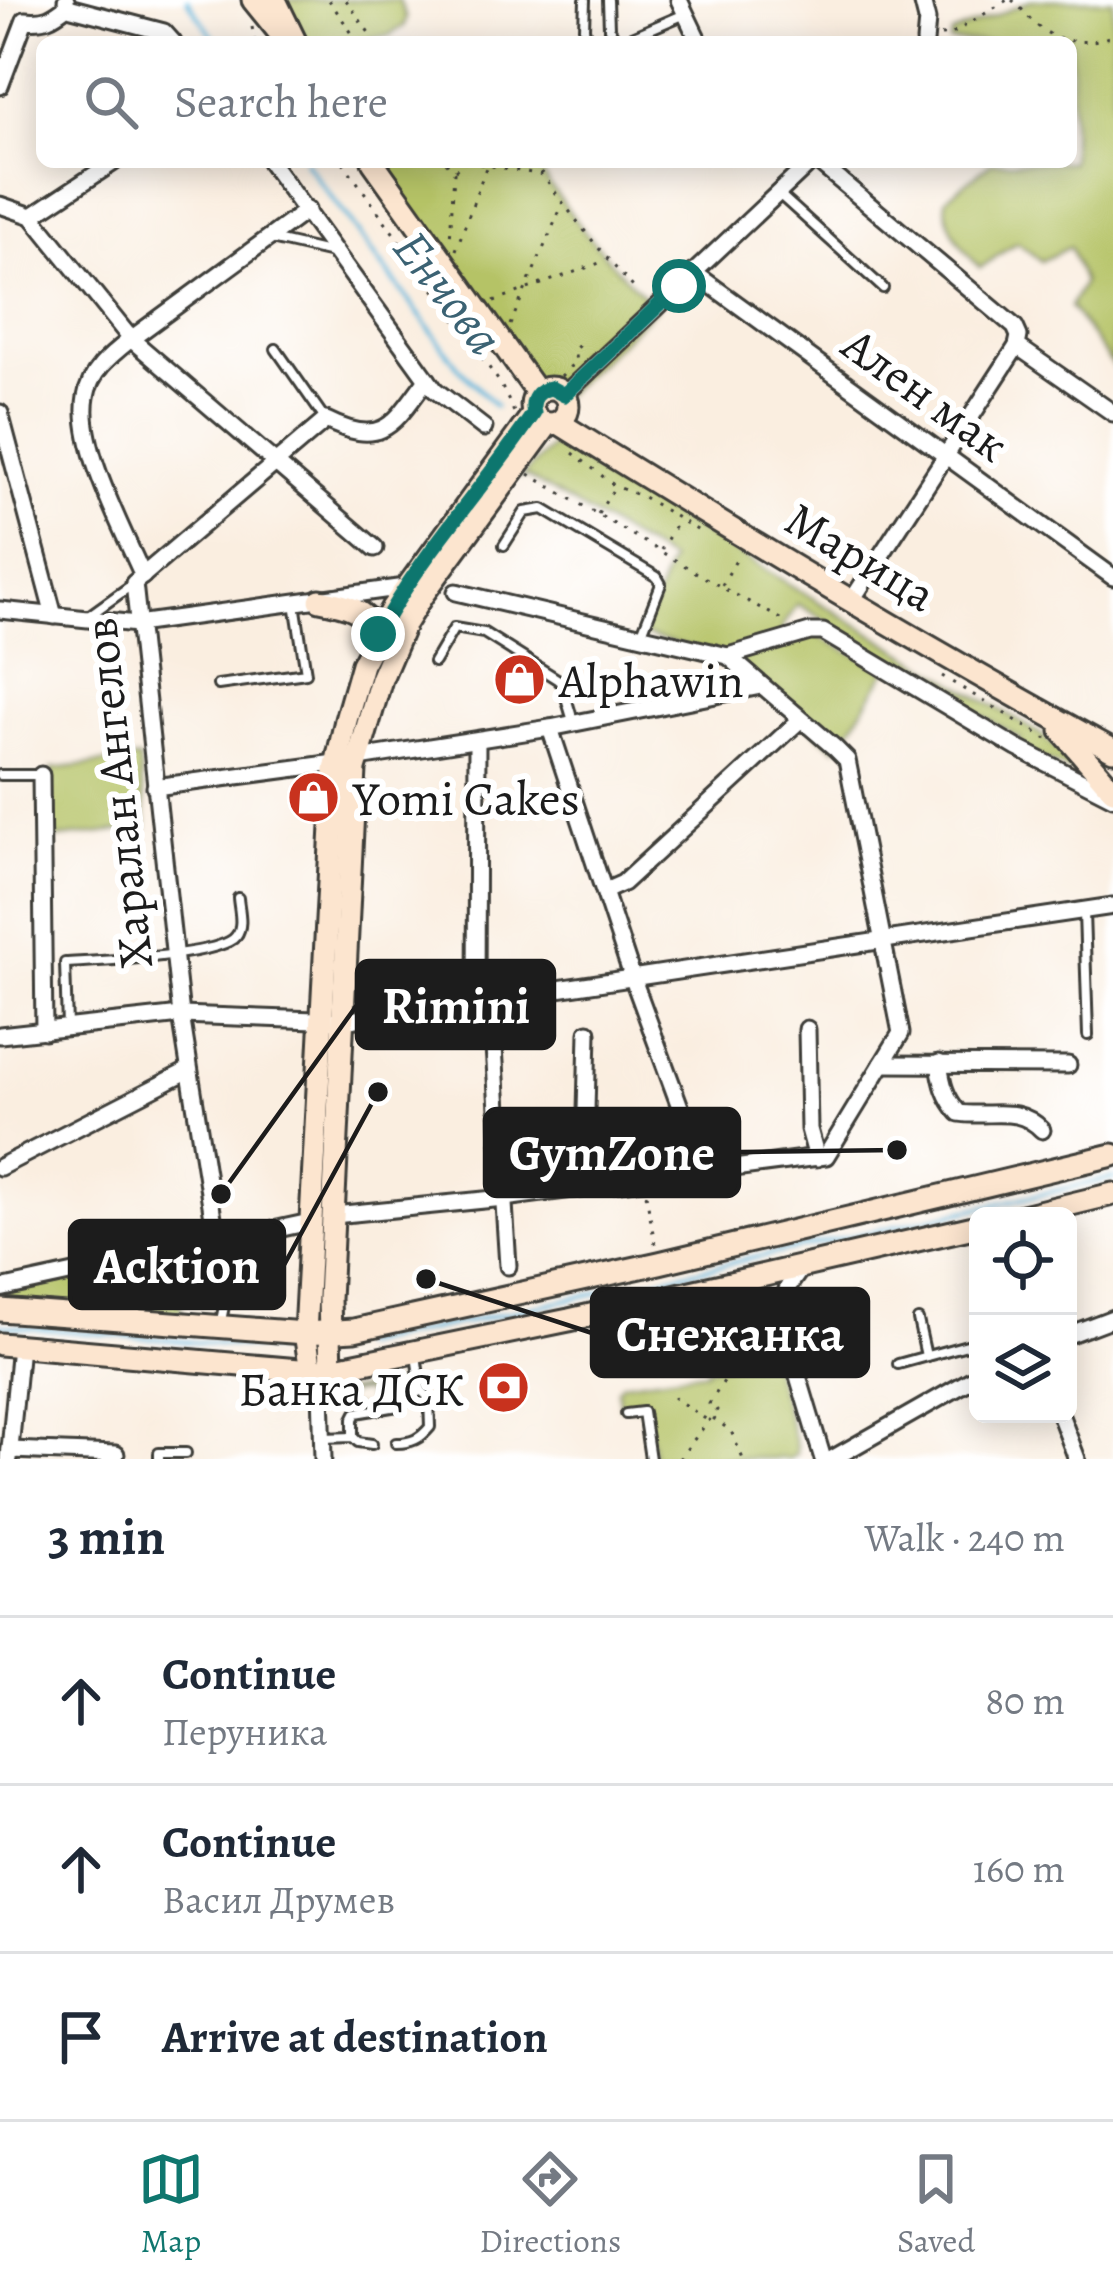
<!DOCTYPE html>
<meta charset="utf-8">
<style>
:root{--surface:#fff;--page:#f2f2f3;--text:#1f2937;--muted:#747a83;--line:#e0e1e3;--accent:#0f766e}
body{margin:0;font-family:Alegreya,serif;background:var(--page);color:var(--text)}
.controls{position:absolute;right:36px;bottom:36px;display:grid;overflow:hidden;border-radius:18px;box-shadow:0 6px 30px #0003}
.controls button{width:108px;height:108px;display:grid;place-items:center;padding:0;border:0;border-bottom:3px solid var(--line);background:var(--surface);color:var(--text);font:60px sans-serif}
.stop{position:absolute;width:36px;height:36px;margin:-27px;border:9px solid #0f766e;border-radius:50%;background:#fff}
.stop.end{background:#0f766e;border-color:#fff;box-shadow:0 3px 12px #0008}
.list{margin:0;padding:0;list-style:none}
h2{display:flex;justify-content:space-between;align-items:center;height:156px;margin:0;padding:0 48px;font-size:51px}
h2 small{font-size:39px;font-weight:400;color:var(--muted)}
.list li{display:grid;grid-template-columns:78px 1fr auto;gap:36px;align-items:center;box-sizing:border-box;height:168px;padding:0 48px;border-top:3px solid var(--line)}
.list b{display:block;font-size:45px;white-space:nowrap}
.list p{margin:0;font-size:39px;white-space:nowrap;color:var(--muted)}
.list em{font-size:39px;font-style:normal;color:var(--muted)}
.icon{flex:none;width:66px;height:66px;fill:none;stroke:currentColor;stroke-width:2;stroke-linecap:round;stroke-linejoin:round}
.map{position:relative;flex:none;width:1113px;height:1459px;overflow:hidden}
.search{position:absolute;background:var(--surface);box-shadow:0 6px 30px #0003;left:36px;right:36px;top:36px;height:132px;display:flex;align-items:center;gap:30px;box-sizing:border-box;padding:0 42px;border-radius:18px;color:var(--muted);font-size:45px}
.sheet{height:660px;background:var(--surface)}
nav{display:flex;justify-content:space-around;align-items:center;box-sizing:border-box;height:168px;border-top:3px solid var(--line);background:var(--surface);font-size:33px;color:var(--muted)}
nav a{display:grid;justify-items:center;gap:6px}
nav .on{color:var(--accent)}
.map>svg:first-child{display:block}
</style>
<div class="map">
<svg width="1113" height="1459" viewBox="0 0 1113 1459">
<rect width="100%" height="100%" fill="#fff"/>
<filter id="ink" filterUnits="userSpaceOnUse"><feTurbulence type="fractalNoise" baseFrequency=".00833" numOctaves="2"/><feDisplacementMap in="SourceGraphic" scale="24" xChannelSelector="R" yChannelSelector="G"/><feConvolveMatrix kernelMatrix="1 2 1 2 8 2 1 2 1" color-interpolation-filters="sRGB"/></filter>
<filter id="wash" filterUnits="userSpaceOnUse"><feTurbulence type="fractalNoise" baseFrequency=".004" numOctaves="4" result="noise"/><feDisplacementMap in="SourceGraphic" scale="48" xChannelSelector="R" yChannelSelector="G"/><feGaussianBlur stdDeviation="2.7" result="paint"/><feColorMatrix in="noise" values="0 0 0 0 0 0 0 0 0 0 0 0 0 0 0 0 0 1.4 0 .05"/><feComposite in="paint" operator="in"/></filter>
<g filter="url(#wash)">
<rect width="100%" height="100%" fill="#faeee0"/>
<g fill="#b5c366" stroke="#687041" stroke-width="3">
<path d="M282 0H399L406 18 404 26 388 36 373 37 367 42H295Z"/>
<path d="M1032 0H1113V366L1070 307 1083 283 1070 247 1041 261 1017 242 980 268C962 249 944 225 946 198L992 162H1071V42H950L952 34Z"/>
<path d="M373 162H534C570 215 608 265 657 307L564 395 551 388 538 394Z"/>
<path d="M552 446C577 448 593 473 614 485 623 491 633 494 643 497L1039 733 1079 769 1083 776 1017 748 1021 739 798 604 782 628 784 639 810 632 887 670 852 727 835 748 728 656 642 635 670 561 527 477H521Z"/>
<path d="M139 759 147 828 50 839 52 769Z"/>
<path d="M170 1253 182 1313 0 1304V1289Z"/>
<path d="M729 1284 779 1313 698 1329V1336L634 1345 633 1349 609 1352 602 1313Z"/>
<path d="M770 1357 796 1445V1454L790 1458 654 1459 645 1406 620 1407 617 1389 622 1383 706 1371 707 1368Z"/>
<path d="M412 1381V1387L407 1392 368 1400 367 1392 351 1393 346 1398V1407H354L347 1412V1425L343 1428V1395L349 1391Z"/>
</g>
<g fill="none" stroke-linecap="round" stroke-linejoin="round">
<g stroke="#60b8dd" stroke-width="4.5">
<path d="M187 0 217 42"/>
<path d="M305 162 459 368 495 406"/>
<path d="M0 1325 285 1350"/>
<path d="M358 1346 1113 1178"/>
</g>
</g>
</g>
<g filter="url(#ink)">
<g fill="none" stroke-linecap="round" stroke-linejoin="round">
<defs>
<g id="lane">
<path d="M585 0 584 28 587 42"/>
<path d="M608 0 609 28 618 42"/>
<path d="M620 42 685 14"/>
<path d="M779 194 883 288"/>
<path d="M271 239 332 253"/>
<path d="M276 349 325 419"/>
<path d="M504 545 525 512 543 509 657 577 661 584 642 633"/>
<path d="M87 617 133 584"/>
<path d="M434 662 454 628 484 633 557 679 562 684 573 721"/>
<path d="M218 685 306 673 295 603"/>
<path d="M0 775H39"/>
<path d="M1084 912 1088 1035"/>
<path d="M67 1027 65 963C95 961 221 957 236 936 244 926 239 910 238 898"/>
<path d="M918 1320 926 1356"/>
<path d="M220 1326 225 1301 242 1300"/>
<path d="M898 1364 978 1342"/>
<path d="M626 1414 643 1412 650 1459"/>
<path d="M353 1437V1419L356 1413 398 1406 421 1390"/>
<path d="M323 1438 353 1437 358 1442 372 1444"/>
<path d="M396 1443C412 1443 420 1439 430 1427L429 1398 421 1390 416 1355"/>
<path d="M159 1459V1453H186"/>
</g>
<g id="street">
<path d="M66 0 67 6 72 8 164 32 173 42"/>
<path d="M679 0 699 42"/>
<path d="M922 0 927 20 925 42"/>
<path d="M0 86 25 20C45 22 52 18 67 6"/>
<path d="M270 162 435 390 484 428"/>
<path d="M818 162 1015 327 1019 336 1017 346 1113 413"/>
<path d="M0 205 32 216 131 339 375 548"/>
<path d="M32 216 114 162"/>
<path d="M693 272 1113 577"/>
<path d="M564 395 811 162"/>
<path d="M0 413 54 616"/>
<path d="M143 576C124 532 77 445 86 397 90 371 111 355 131 339L307 210"/>
<path d="M852 600 1017 346"/>
<path d="M0 610 137 624 405 587 413 590"/>
<path d="M728 656 810 632H823L1017 748 1113 797"/>
<path d="M550 728 633 979 704 1172"/>
<path d="M359 758 550 728 761 686"/>
<path d="M41 775 44 1031"/>
<path d="M155 787 335 763"/>
<path d="M605 891 623 883 800 720"/>
<path d="M491 1000 508 1266"/>
<path d="M476 1002 477 741"/>
<path d="M807 1029 809 1129 817 1158"/>
<path d="M0 1035 181 1015 343 1021 1113 906"/>
<path d="M939 1063C942 1084 945 1097 959 1113 990 1118 1018 1104 1042 1130"/>
<path d="M882 1064 1068 1065"/>
<path d="M0 1167 189 1070"/>
<path d="M580 1189 578 1157 586 1111 588 1032"/>
<path d="M334 1215 504 1198 826 1156 901 1033 847 760 835 748 728 656 456 592"/>
<path d="M217 1243 181 1015 134 583 326 420C384 449 394 423 427 379"/>
<path d="M729 1284 755 1295 779 1313 823 1459"/>
<path d="M0 1289 310 1222"/>
<path d="M779 1313 788 1287 802 1267"/>
<path d="M1068 1335 1113 1318"/>
<path d="M321 1389 323 1459"/>
<path d="M1060 1414 1077 1459"/>
<path d="M10 1450 116 1454"/>
<path d="M9 1459 20 1346"/>
<path d="M832 1459 978 1376"/>
</g>
<g id="secondary">
<path d="M253 0 287 42"/>
<path d="M275 0 295 41"/>
<path d="M373 162 538 394"/>
<circle cx="550" cy="406" r="18"/>
<path d="M559 423C740 536 925 648 1113 750"/>
<path d="M320 600C346 605 365 609 378 634"/>
<path d="M1062 731 1113 790"/>
<path d="M1022 1216 1113 1194"/>
<path d="M0 1310 305 1333 354 1330 659 1263 1113 1155"/>
<path d="M0 1344 311 1371 331 1369 569 1320 978 1226"/>
<path d="M321 1389 311 1371 305 1333 335 770 346 720 362 664 392 608 534 413"/>
<path d="M321 1389 331 1369 329 1299 355 769 381 679 405 623 423 594 548 424"/>
</g>
</defs>
<use href="#lane" stroke="#3d3c39" stroke-width="14"/>
<use href="#street" stroke="#3d3c39" stroke-width="21"/>
<use href="#secondary" stroke="#3d3c39" stroke-width="27"/>
<g stroke="#3d3c39" stroke-width="3" stroke-dasharray="3 9" stroke-linecap="butt">
<path d="M329 0 358 42"/>
<path d="M346 0 372 37"/>
<path d="M1012 0C1022 8 1029 19 1039 27 1058 43 1091 46 1113 35"/>
<path d="M252 27 255 42"/>
<path d="M941 35 952 34 1007 0"/>
<path d="M343 162 500 383 514 412"/>
<path d="M446 162 454 172 450 241"/>
<path d="M468 162 543 175"/>
<path d="M534 162C565 207 597 249 635 289"/>
<path d="M455 170 466 162"/>
<path d="M456 250 488 162"/>
<path d="M494 301 608 260"/>
<path d="M510 325 561 208"/>
<path d="M549 378 561 376 576 361 574 350 584 340"/>
<path d="M573 453 615 486 643 497 702 533"/>
<path d="M529 474 721 587 785 621"/>
<path d="M598 514 614 488"/>
<path d="M661 550 677 522"/>
<path d="M722 585 739 555"/>
<path d="M942 676 1047 739"/>
<path d="M646 1194 655 1244"/>
<path d="M673 1397 707 1420"/>
<path d="M713 1418 731 1431 743 1459"/>
<path d="M679 1459 717 1410 709 1404 728 1375 726 1365"/>
</g>
<use href="#lane" stroke="#fff" stroke-width="8"/>
<use href="#street" stroke="#fff" stroke-width="15"/>
<use href="#secondary" stroke="#fce5cf" stroke-width="21"/>
</g>
</g>
<g fill="none" stroke-linecap="round" stroke-linejoin="round" filter="url(#ink)">
<path stroke="#0f766e" stroke-width="15" d="M378 634C420 555 484 488 534 413 530 400 538 390 551 388L564 395 679 286"/>
</g>
<defs>
<symbol id="shop-disc" viewBox="-11 -11 22 22"><circle r="9.5" fill="#c8321e" stroke="#fff"/><path d="M-5-2.5h2.3a2.7 3.5 0 0 1 5.4 0H5L5.5 6h-11ZM-1.5-2.5h3a1.5 2.3 0 0 0-3 0Z" fill="#fff"/></symbol>
<symbol id="bank-disc" viewBox="-11 -11 22 22"><circle r="9.5" fill="#c8321e" stroke="#fff"/><path d="M-6-4H6V4H-6ZM0-2.3a2.3 2.3 0 1 0 0 4.6a2.3 2.3 0 1 0 0-4.6Z" fill="#fff"/></symbol>
</defs>
<g fill-rule="evenodd">
<use href="#shop-disc" x="490" y="650" width="59" height="59"/>
<use href="#shop-disc" x="284" y="768" width="59" height="59"/>
<use href="#bank-disc" x="474" y="1358" width="59" height="59"/>
</g>
<g text-anchor="middle" stroke-width="12" stroke-linejoin="round" paint-order="stroke">
<g font-size="48" fill="#1c1c1c" stroke="#fff">
<text transform="translate(926 394) rotate(36)" y="17">Ален мак</text>
<text transform="translate(861 556) rotate(31)" y="17">Марица</text>
<text transform="translate(117 793) rotate(-96)" y="17">Харалан Ангелов</text>
</g>
<g font-size="48" fill="#1c1c1c" stroke="#fff" text-anchor="start">
<text x="559" y="697">Alphawin</text>
<text x="353" y="815">Yomi Cakes</text>
<text x="464" y="1405" text-anchor="end">Банка ДСК</text>
</g>
<g font-size="51" font-style="italic" fill="#3b6273" stroke="#fff">
<text transform="translate(449 292) rotate(52)" y="18">Енчова</text>
</g>
</g>
<path fill="none" stroke="#1c1c1c" stroke-width="4.5" d="M221 1194L357 1005M897 1150L739 1152M378 1092L284 1265M426 1279L592 1333"/>
<g fill="#1c1c1c" stroke="#fff" stroke-width="4.5">
<circle cx="221" cy="1194" r="12"/>
<circle cx="897" cy="1150" r="12"/>
<circle cx="378" cy="1092" r="12"/>
<circle cx="426" cy="1279" r="12"/>
</g>
<g fill="#1c1c1c" stroke="#1c1c1c" stroke-width="4.5">
<rect x="357" y="961" width="197" height="87" rx="12"/>
<rect x="485" y="1109" width="254" height="87" rx="12"/>
<rect x="70" y="1221" width="214" height="87" rx="12"/>
<rect x="592" y="1289" width="276" height="87" rx="12"/>
</g>
<g font-size="51" text-anchor="middle" font-weight="bold" fill="#fff">
<text x="456" y="1023">Rimini</text>
<text x="612" y="1170">GymZone</text>
<text x="177" y="1283">Acktion</text>
<text x="730" y="1351">Снежанка</text>
</g>
</svg>
<div class="controls">
<button><svg class="icon" aria-label="locate" viewBox="0 0 24 24"><circle cx="12" cy="12" r="6"/><path d="M12 2v4M12 18v4M2 12h4M18 12h4"/></svg></button>
<button><svg class="icon" aria-label="layers" viewBox="0 0 24 24"><path d="M12 4l9 5-9 5-9-5zM3 14l9 5 9-5"/></svg></button>
</div>
<div class="stop" style="left:679px;top:286px"></div>
<div class="stop end" style="left:378px;top:634px"></div>
<div class="search"><svg class="icon" aria-label="search" viewBox="0 0 24 24"><circle cx="10" cy="10" r="6"/><path d="M15 15l6 6"/></svg>Search here</div>
</div>
<section class="sheet">
<h2>3 min<small>Walk · 240 m</small></h2>
<ul class="list">
<li><svg class="icon" aria-label="ahead" viewBox="0 0 24 24"><path d="M12 20V5M6 11l6-6 6 6"/></svg><div><b>Continue</b><p>Перуника</p></div><em>80 m</em></li>
<li><svg class="icon" aria-label="ahead" viewBox="0 0 24 24"><path d="M12 20V5M6 11l6-6 6 6"/></svg><div><b>Continue</b><p>Васил Друмев</p></div><em>160 m</em></li>
<li><svg class="icon" aria-label="arrive" viewBox="0 0 24 24"><path d="M6 21V4h12l-3 4 3 4H6"/></svg><div><b>Arrive at destination</b></div></li>
</ul>
</section>
<nav>
<a class="on"><svg class="icon" aria-label="map" viewBox="0 0 24 24"><path d="M3 6l6-2 6 2 6-2v14l-6 2-6-2-6 2zM9 4v14M15 6v14"/></svg>Map</a>
<a><svg class="icon" aria-label="directions" viewBox="0 0 24 24"><path d="M12 3l9 9-9 9-9-9zM9 14v-3h6M13 9l2 2-2 2"/></svg>Directions</a>
<a><svg class="icon" aria-label="saved" viewBox="0 0 24 24"><path d="M7 4h10v16l-5-4-5 4z"/></svg>Saved</a>
</nav>
